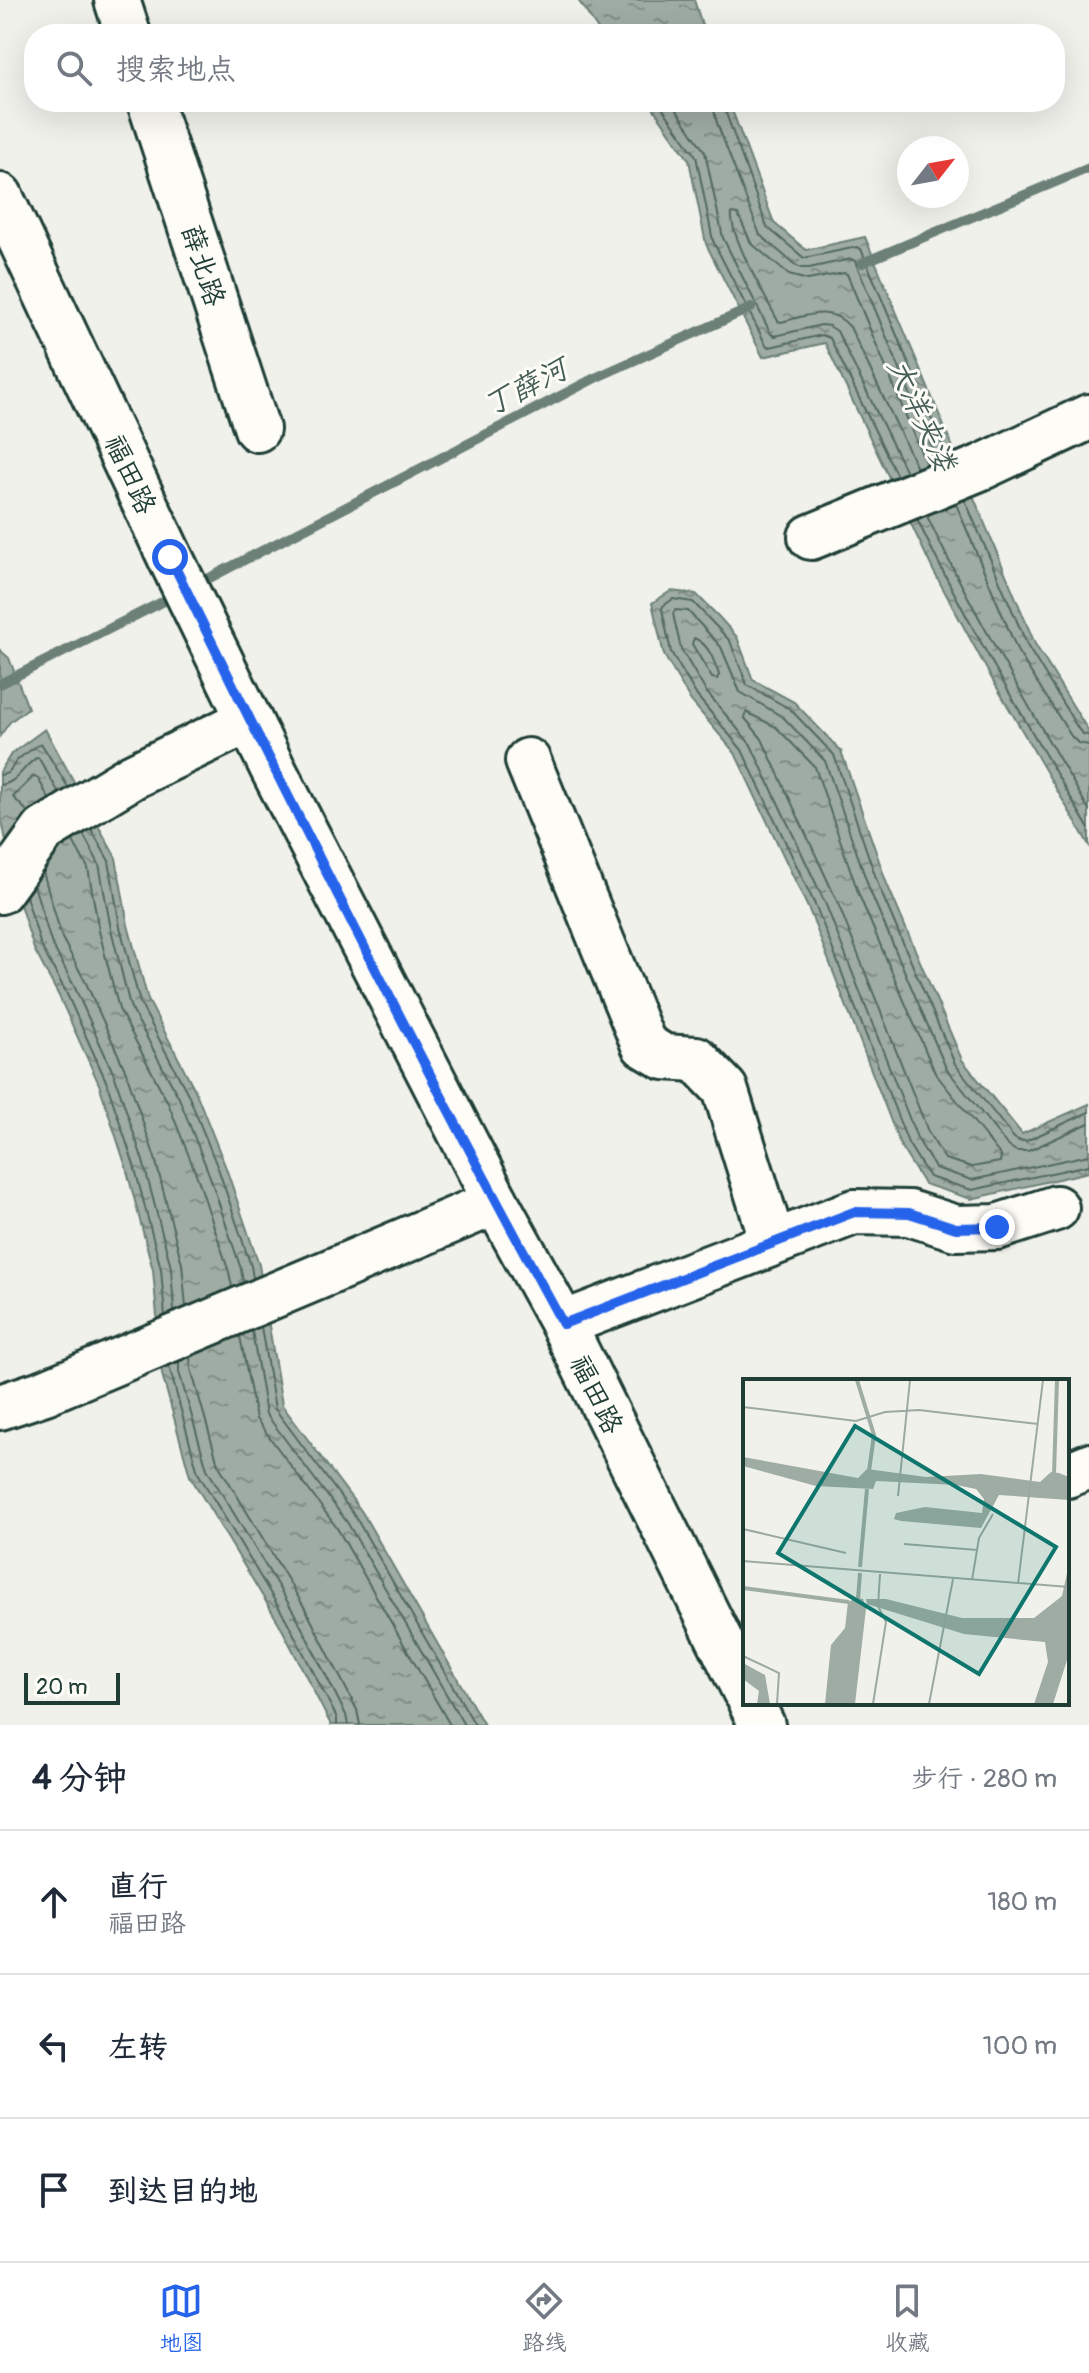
<!DOCTYPE html>
<html lang="zh">
<meta charset="utf-8">
<style>
:root{--surface:#fff;--page:#f6f6f7;--text:#1f2937;--muted:#747a83;--line:#e0e1e3;--accent:#2563eb}
body{margin:0;font-family:Pangolin,"LXGW WenKai TC",sans-serif;background:var(--page);color:var(--text)}
.compass{position:absolute;left:897px;top:136px;width:72px;height:72px;border-radius:50%;background:var(--surface);box-shadow:0 8px 32px #0002;rotate:59deg}
.scale{position:absolute;left:24px;bottom:20px;width:96px;box-sizing:border-box;padding-left:8px;border:4px solid #1f3d34;border-top:0;font-size:22px;line-height:28px;white-space:nowrap;color:#1f3d34;-webkit-text-stroke:6px #fdfcf7;paint-order:stroke}
.stop{position:absolute;width:24px;height:24px;margin:-18px;border:6px solid #2563eb;border-radius:50%;background:#fff}
.stop.end{background:#2563eb;border-color:#fff;box-shadow:0 2px 8px #0008}
.list{margin:0;padding:0;list-style:none}
h2{display:flex;justify-content:space-between;align-items:center;height:104px;margin:0;padding:0 32px;font-size:34px}
h2 small{font-size:26px;font-weight:400;color:var(--muted)}
.list li{display:grid;grid-template-columns:52px 1fr auto;gap:24px;align-items:center;box-sizing:border-box;height:144px;padding:0 32px;border-top:2px solid var(--line)}
.list b{display:block;font-size:30px;white-space:nowrap}
.list p{margin:0;font-size:26px;white-space:nowrap;color:var(--muted)}
.list em{font-size:26px;font-style:normal;color:var(--muted)}
.icon{flex:none;width:44px;height:44px;fill:none;stroke:currentColor;stroke-width:2;stroke-linecap:round;stroke-linejoin:round}
.map{position:relative;flex:none;width:1089px;height:1725px;overflow:hidden}
.search{position:absolute;background:var(--surface);box-shadow:0 8px 32px #0002;left:24px;right:24px;top:24px;height:88px;display:flex;align-items:center;gap:20px;box-sizing:border-box;padding:0 28px;border-radius:32px;color:var(--muted);font-size:30px}
.sheet{height:536px;background:var(--surface)}
nav{display:flex;justify-content:space-around;align-items:center;box-sizing:border-box;height:112px;border-top:2px solid var(--line);background:var(--surface);font-size:22px;color:var(--muted)}
nav a{display:grid;justify-items:center;gap:4px}
nav .on{color:var(--accent)}
.map>svg:first-child{display:block}
</style>
<div class="map">
<svg width="1089" height="1725" viewBox="0 0 1089 1725">
<defs>
<pattern id="water-ripples" width="26" height="14" patternUnits="userSpaceOnUse" patternTransform="scale(2)"><rect width="26" height="14" fill="#9faca4"/><path d="M2 4q2-2 4 0t4 0M15 11q2-2 4 0t4 0" fill="none" stroke="#818d86"/></pattern>
</defs>
<rect width="100%" height="100%" fill="#f0f1eb"/>
<filter id="ink" filterUnits="userSpaceOnUse"><feTurbulence type="fractalNoise" baseFrequency=".0125" numOctaves="2"/><feDisplacementMap in="SourceGraphic" scale="16" xChannelSelector="R" yChannelSelector="G"/><feConvolveMatrix kernelMatrix="1 2 1 2 8 2 1 2 1" color-interpolation-filters="sRGB"/></filter>
<g filter="url(#ink)">
<g fill="url(#water-ripples)" stroke="#6c8077" stroke-width="2">
<path d="M578 0H694L705 34H601Z"/>
<path d="M649 102H729L774 223 806 250 865 237 1035 644 1089 732V845L992 679 933 570 825 343 763 357 706 244 689 160Z"/>
<path d="M671 591 696 594 719 617 737 637 753 680 794 702 841 751 887 884 962 1060 1022 1134 1089 1104V1172L971 1199 924 1184 901 1147 810 912 735 753 691 701 664 655 652 603Z"/>
<path d="M0 650 9 658 28 708 10 722 0 736Z"/>
<path d="M45 729 116 858 128 925 148 1000 195 1090 226 1168 259 1265 282 1405 362 1512 484 1725H331L280 1625 190 1476 162 1374 153 1270 126 1167 99 1084 59 996 34 949 17 895 0 811V772L11 754Z"/>
</g>
<g fill="none" stroke-linecap="round" stroke-linejoin="round">
<g stroke="#526961" stroke-width="2">
<path d="M658 102 696 156 713 241 766 345 770 347 822 335 830 338 897 476"/>
<path d="M671 102 705 152 723 238 771 334 775 336 821 325 829 326 837 331 906 472"/>
<path d="M712 102 717 123 760 235 794 264 801 268H809L851 259 855 261 937 459"/>
<path d="M722 102 767 227 804 258 857 247 861 249 947 456"/>
<path d="M917 468 850 327C831 304 806 316 781 322L778 321C766 298 729 235 732 213L738 214 751 243 789 275 808 280 844 273 847 274 926 464"/>
<path d="M965 500 1028 647 1079 730 1083 734 1089 735"/>
<path d="M956 504 1018 652 1071 736 1078 743 1089 745"/>
<path d="M927 516C975 617 1033 713 1089 810"/>
<path d="M917 519C968 626 1029 727 1089 829"/>
<path d="M694 638C709 644 714 660 719 675L717 679 712 678 692 644Z"/>
<path d="M746 712 776 727 815 767 859 895 935 1073 1001 1156 1000 1162 972 1167 945 1159 929 1134 837 901 762 739 744 717Z"/>
<path d="M0 775 8 773 18 759 41 743 68 787"/>
<path d="M0 785C19 783 23 765 38 757L59 793"/>
<path d="M28 812 13 797 33 777 38 778 49 799"/>
<path d="M91 829 109 861 120 927 140 1003 188 1094 219 1171 251 1266 253 1278"/>
<path d="M83 834 99 864 111 929 130 1006 179 1098 209 1174 241 1269 243 1282"/>
<path d="M73 841 88 868 99 931 119 1009 168 1103 198 1179 229 1272 232 1287"/>
<path d="M43 872 62 938 86 983 126 1072 155 1158 182 1264 186 1307"/>
<path d="M34 885 51 942 75 988 115 1077 143 1161 171 1267 174 1311"/>
<path d="M26 896 41 946 66 992 106 1081 134 1165 161 1269 165 1316"/>
<path d="M1089 1112 1026 1141H1020L1014 1138 955 1064 879 887 834 755 790 709 747 685 730 641 693 602 673 599 663 606 662 609 671 652 697 696 742 750 817 909 908 1143 929 1177 972 1190 1089 1165"/>
<path d="M1089 1123 1028 1151H1016L1007 1145 946 1068 870 891 825 761 783 717 740 692 721 647 688 611 675 610 673 614 681 649 705 690 751 745 826 905 917 1138 935 1168 972 1180 1089 1155"/>
<path d="M261 1327 275 1409 355 1516 475 1725"/>
<path d="M252 1331 266 1414 347 1522 464 1725"/>
<path d="M240 1336 256 1419 337 1528 450 1725"/>
<path d="M190 1357 191 1369 218 1464 306 1610 357 1710 360 1725"/>
<path d="M179 1362V1372L207 1469 296 1616 346 1715 348 1725"/>
<path d="M169 1366 198 1473 287 1621 337 1718V1725"/>
</g>
<g stroke="#6c8077" stroke-width="10">
<path d="M862 263 1089 168"/>
<path d="M196 585 595 378 751 308"/>
<path d="M0 684 178 594"/>
</g>
<defs>
<g id="minor">
<path d="M117 0 128 34"/>
<path d="M150 102 257 429"/>
<path d="M0 196 170 557 272 767 496 1202 563 1324 745 1691"/>
<path d="M811 537 982 467 1089 417"/>
<path d="M528 761 644 1045 664 1057 696 1059 725 1089 773 1243"/>
<path d="M0 891 44 830 133 776 249 720"/>
<path d="M563 1324 854 1212 909 1213 956 1228 997 1227 1056 1208"/>
<path d="M0 1407 45 1392 496 1202"/>
<path d="M1067 1475 1089 1466"/>
<path d="M751 1703 762 1725"/>
</g>
</defs>
<use href="#minor" stroke="#1f3d34" stroke-width="50"/>
<use href="#minor" stroke="#fdfcf7" stroke-width="44"/>
</g>
</g>
<g fill="none" stroke-linecap="round" stroke-linejoin="round" filter="url(#ink)">
<path stroke="#2563eb" stroke-width="10" d="M170 557C296 815 425 1072 563 1324L854 1212 909 1213 956 1228 997 1227"/>
</g>
<g text-anchor="middle" stroke-width="6" stroke-linejoin="round" paint-order="stroke">
<g font-size="28" fill="#1f3d34" stroke="#fdfcf7">
<text transform="translate(204 265) rotate(72)" y="10">薛北路</text>
<text transform="translate(131 474) rotate(65)" y="10">福田路</text>
<text transform="translate(597 1394) rotate(64)" y="10">福田路</text>
</g>
<g font-size="30" font-style="italic" fill="#455e56" stroke="#fdfcf7">
<text transform="translate(525 387) rotate(-27)" y="10">丁薛河</text>
<text transform="translate(922 415) rotate(65)" y="10">大洋夹溇</text>
</g>
</g>
<g transform="translate(743 1379)">
<rect width="326" height="326" fill="#f0f1eb"/>
<path d="M0 78 115 99 124 90 183 98 238 95 297 103 308 93 316 94 326 98V121L256 116 238 149 158 142 151 140 153 134 182 128 239 134 241 120 233 110 213 106 133 102 130 110 73 107 0 87ZM326 185V275L310 325H291L305 283 302 263 221 255 124 225 123 220H143L219 239H291L319 217ZM113 219 120 220 123 230 112 325H82L88 266 102 249 105 223ZM0 284 22 296 27 325H14L16 312 0 300Z" fill="#9faca4"/>
<path fill="none" stroke="#9faca4" stroke-width="4" d="M114 1 131 56 126 92M311 95 314 1M117 188 124 110M0 209 106 223M115 220 117 194"/>
<path fill="none" stroke="#9ca9a2" stroke-width="2" d="M0 28 113 42 142 33 176 31 295 45M155 117 167 1M0 150 103 174M161 165 234 171M0 182 326 208M229 201 236 159 250 135M275 205 300 1M0 277 36 294 34 325M130 325 143 243 135 227 137 195M186 325 210 200"/>
<path fill="#0f766e" fill-opacity="0.15" stroke="#0f766e" stroke-width="4" d="M112 47 313 168 236 295 35 174Z"/>
<rect width="326" height="326" fill="none" stroke="#1f3d34" stroke-width="4"/>
</g>
</svg>
<svg class="compass" viewBox="-18 -18 36 36"><path d="M0-13l5 13h-10z" fill="#e53935"/><path d="M0 13l5-13h-10z" fill="#747a83"/></svg>
<div class="scale">20 m</div>
<div class="stop" style="left:170px;top:557px"></div>
<div class="stop end" style="left:997px;top:1227px"></div>
<div class="search"><svg class="icon" aria-label="search" viewBox="0 0 24 24"><circle cx="10" cy="10" r="6"/><path d="M15 15l6 6"/></svg>搜索地点</div>
</div>
<section class="sheet">
<h2>4 分钟<small>步行 · 280 m</small></h2>
<ul class="list">
<li><svg class="icon" aria-label="ahead" viewBox="0 0 24 24"><path d="M12 20V5M6 11l6-6 6 6"/></svg><div><b>直行</b><p>福田路</p></div><em>180 m</em></li>
<li><svg class="icon" aria-label="left" viewBox="0 0 24 24"><path d="M17 20v-9H6M10 6l-5 5 5 5"/></svg><div><b>左转</b></div><em>100 m</em></li>
<li><svg class="icon" aria-label="arrive" viewBox="0 0 24 24"><path d="M6 21V4h12l-3 4 3 4H6"/></svg><div><b>到达目的地</b></div></li>
</ul>
</section>
<nav>
<a class="on"><svg class="icon" aria-label="map" viewBox="0 0 24 24"><path d="M3 6l6-2 6 2 6-2v14l-6 2-6-2-6 2zM9 4v14M15 6v14"/></svg>地图</a>
<a><svg class="icon" aria-label="directions" viewBox="0 0 24 24"><path d="M12 3l9 9-9 9-9-9zM9 14v-3h6M13 9l2 2-2 2"/></svg>路线</a>
<a><svg class="icon" aria-label="saved" viewBox="0 0 24 24"><path d="M7 4h10v16l-5-4-5 4z"/></svg>收藏</a>
</nav>
